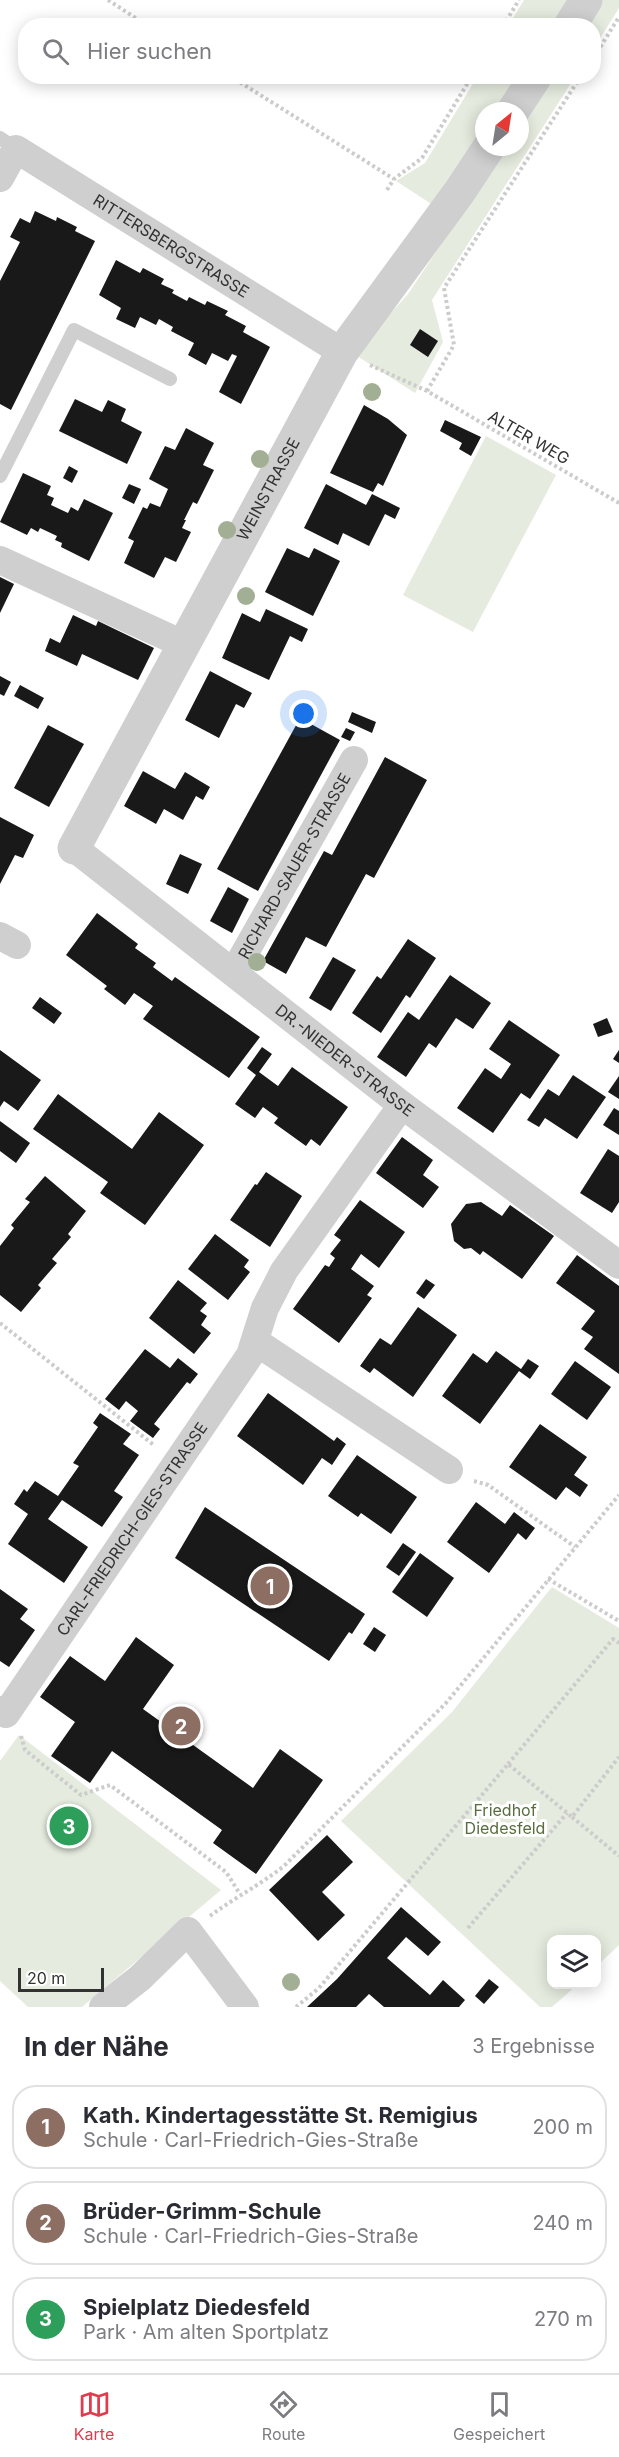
<!DOCTYPE html>
<html lang="de">
<meta charset="utf-8">
<style>
:root{--surface:#fff;--page:#f7f7f7;--text:#2b2b33;--muted:#7c7c81;--line:#e1e1e2;--accent:#e13b4e}
body{margin:0;font-family:Inter,sans-serif;background:var(--page);color:var(--text)}
.controls{position:absolute;right:18px;bottom:18px;display:grid;overflow:hidden;border-radius:12px;box-shadow:0 3px 15px #0003}
.controls button{width:54px;height:54px;display:grid;place-items:center;padding:0;border:0;border-bottom:2px solid var(--line);background:var(--surface);color:var(--text);font:30px sans-serif}
.compass{position:absolute;left:475px;top:102px;width:54px;height:54px;border-radius:50%;background:var(--surface);box-shadow:0 3px 15px #0003;rotate:30deg}
.scale{position:absolute;left:18px;bottom:15px;width:86px;box-sizing:border-box;padding-left:6px;border:3px solid #323232;border-top:0;font-size:16px;line-height:21px;white-space:nowrap;color:#323232;-webkit-text-stroke:4px #fff;paint-order:stroke}
.you{position:absolute;left:304px;top:714px;width:21px;height:21px;margin:-15px;border:4px solid #fff;border-radius:50%;background:#1a73e8;box-shadow:0 0 0 9px #1a73e833}
.badge{display:grid;place-items:center;width:39px;height:39px;border-radius:50%;background:var(--accent);color:#fff;font-size:20px;font-weight:700}
.pin{position:absolute;translate:-50% -50%;border:3px solid #fff;box-shadow:0 2px 6px #0006}
.list{margin:0;padding:0;list-style:none}
h2{display:flex;justify-content:space-between;align-items:center;height:78px;margin:0;padding:0 24px;font-size:26px}
h2 small{font-size:20px;font-weight:400;color:var(--muted)}
.list li{display:grid;grid-template-columns:39px 1fr auto;gap:18px;align-items:center;box-sizing:border-box;height:84px;margin:0 12px 12px;padding:0 12px;border:2px solid var(--line);border-radius:24px}
.list b{display:block;font-size:22px;white-space:nowrap}
.list p{margin:0;font-size:20px;white-space:nowrap;color:var(--muted)}
.list em{font-size:20px;font-style:normal;color:var(--muted)}
.icon{flex:none;width:33px;height:33px;fill:none;stroke:currentColor;stroke-width:2;stroke-linecap:round;stroke-linejoin:round}
.map{position:relative;flex:none;width:619px;height:2007px;overflow:hidden}
.search{position:absolute;background:var(--surface);box-shadow:0 3px 15px #0003;left:18px;right:18px;top:18px;height:66px;display:flex;align-items:center;gap:15px;box-sizing:border-box;padding:0 21px;border-radius:24px;color:var(--muted);font-size:22px}
.sheet{height:366px;background:var(--surface)}
nav{display:flex;justify-content:space-around;align-items:center;box-sizing:border-box;height:84px;border-top:2px solid var(--line);background:var(--surface);font-size:16px;color:var(--muted)}
nav a{display:grid;justify-items:center;gap:3px}
nav .on{color:var(--accent)}
.map>svg:first-child{display:block}
</style>
<div class="map">
<svg width="619" height="2007" viewBox="0 0 619 2007">
<rect width="100%" height="100%" fill="#fff"/>
<g fill="#e5ebde">
<path d="M524 0H569L552 25 508 26Z"/>
<path d="M602 0H619V8L594 48V26H586Z"/>
<path d="M477 77H518L495 111H484V128L433 205 396 181 425 163Z"/>
<path d="M552 77H575L432 300 443 342 415 393 354 354 408 294 506 147H520V126Z"/>
<path d="M486 436 556 475 473 632 403 595Z"/>
<path d="M552 1587 619 1628V1945L597 1966 596 1940H552V1984L577 1985 552 2007H540L341 1821 452 1712Z"/>
<path d="M19 1735 221 1890 82 2007H28L0 1981V1761Z"/>
</g>
<g fill="#191919">
<path d="M35 211 56 221 57 217 77 227 75 231 95 241 11 410 0 404V281L20 242 10 237 20 218 30 223Z"/>
<path d="M116 260 140 273 143 268 164 279 161 284 174 290 172 293 187 301 189 297 205 305 207 301 228 311 225 315 246 326 243 332 270 347 241 404 219 392 237 356 232 354 228 361 212 353 206 365 188 355 194 343 171 331 173 327 159 319 156 325 140 317 135 328 116 319 121 308 99 295Z"/>
<path d="M420 329 438 341 428 357 410 345Z"/>
<path d="M75 399 102 412 108 400 126 409 121 421 142 432 127 464 59 431Z"/>
<path d="M364 405 388 419 407 435 383 486 378 483 373 492 330 473Z"/>
<path d="M445 420 481 437 471 456 459 449 462 443 440 431Z"/>
<path d="M186 428 214 443 203 465 214 470 197 504 193 502 184 520H186L182 528 191 532 176 562 165 557 154 578 124 563 134 541 128 538 143 507 147 509 150 503 160 507 168 489 149 479 165 446 175 450Z"/>
<path d="M69 466 78 471 72 483 63 478Z"/>
<path d="M23 473 51 486 47 495 54 498 51 505 68 513 71 507 78 511 84 499 113 513 89 561 61 547 62 543 55 540 57 536 40 528 38 532 31 528 27 535 0 522Z"/>
<path d="M129 484 141 489 134 504 122 498Z"/>
<path d="M326 484 366 505 372 494 400 508 395 519 385 514 369 546 343 533 338 545 304 528Z"/>
<path d="M287 548 309 558 314 548 340 561 313 616 265 592Z"/>
<path d="M0 577 14 584 0 613Z"/>
<path d="M266 609 308 629 302 642 290 636 269 680 222 658 242 613 260 622Z"/>
<path d="M73 615 96 626 98 621 154 648 138 680 82 654 77 666 45 651 50 638 60 643Z"/>
<path d="M210 671 252 693 244 708 236 704 219 738 185 720Z"/>
<path d="M0 676 11 682 4 696 0 694Z"/>
<path d="M20 685 44 698 38 709 14 696Z"/>
<path d="M352 712 376 722 372 733 348 722Z"/>
<path d="M300 718 340 740 258 891 217 869Z"/>
<path d="M48 725 84 744 49 807 14 788Z"/>
<path d="M346 728 355 732 350 741 341 737Z"/>
<path d="M385 757 427 780 374 878 366 874 326 947 306 937 286 974 263 961 324 851 332 855Z"/>
<path d="M143 771 175 789 185 772 210 787 203 800 196 796 183 820 164 809 156 824 124 806Z"/>
<path d="M0 817 34 835 23 858 15 855 0 884Z"/>
<path d="M180 854 202 864 188 894 166 884Z"/>
<path d="M228 887 249 899 232 933 210 921Z"/>
<path d="M97 913 138 944 135 948 156 963 153 967 172 981 175 977 260 1037 229 1078 143 1019 153 1006 134 993 125 1005 104 989 107 986 66 955Z"/>
<path d="M408 939 436 958 410 998 406 995 381 1033 352 1013 377 976 381 979Z"/>
<path d="M333 957 356 970 331 1011 309 998Z"/>
<path d="M450 975 491 1003 473 1029 456 1018 436 1048 429 1043 406 1077 377 1057 408 1012 419 1020Z"/>
<path d="M40 997 62 1013 54 1024 32 1008Z"/>
<path d="M607 1018 613 1032 598 1037 593 1024Z"/>
<path d="M509 1020 560 1055 530 1099 521 1093 493 1133 457 1108 485 1068 501 1079 511 1064 489 1049Z"/>
<path d="M262 1047 272 1054 259 1072 278 1086 292 1067 348 1107 320 1146 311 1139 306 1146 274 1123 278 1118 263 1107 255 1118 235 1104 256 1075 247 1068Z"/>
<path d="M0 1050 41 1080 18 1111 4 1101 0 1107Z"/>
<path d="M619 1050V1063L613 1059Z"/>
<path d="M573 1075 606 1097 577 1139 545 1118 539 1127 527 1120 548 1089 559 1096Z"/>
<path d="M619 1076V1099L608 1092Z"/>
<path d="M58 1094 132 1149 159 1112 204 1145 145 1225 100 1193 108 1182 33 1129Z"/>
<path d="M614 1108 619 1111V1135L603 1125Z"/>
<path d="M0 1121 30 1143 16 1163 0 1151Z"/>
<path d="M402 1137 433 1160 423 1175 439 1187 423 1208 376 1173Z"/>
<path d="M608 1149 619 1156V1202L612 1213 580 1193Z"/>
<path d="M266 1172 302 1196 270 1247 230 1220 255 1184 257 1185Z"/>
<path d="M45 1176 86 1211 68 1234 71 1237 52 1259 57 1263 38 1285 41 1288 21 1312 0 1295V1246L14 1228 11 1225 30 1202 25 1199Z"/>
<path d="M360 1200 405 1232 379 1268 361 1254 351 1269 374 1286 367 1295 372 1298 339 1343 293 1309 325 1265 329 1267 335 1258 330 1254 341 1240 334 1235Z"/>
<path d="M481 1202 502 1216 510 1205 554 1236 522 1279 483 1251 480 1255 471 1248 464 1249 454 1241 451 1224 466 1204Z"/>
<path d="M215 1234 249 1260 244 1267 250 1272 228 1300 188 1269Z"/>
<path d="M577 1255 619 1286V1374L584 1349 593 1337 581 1329 595 1311 556 1283Z"/>
<path d="M426 1279 435 1285 424 1299 416 1293Z"/>
<path d="M178 1280 207 1303 200 1311 207 1316 201 1325 211 1333 194 1354 149 1318Z"/>
<path d="M418 1307 457 1335 413 1397 374 1368 370 1373 360 1366 380 1338 391 1345Z"/>
<path d="M145 1349 170 1368 178 1358 198 1374 190 1384 187 1382 154 1424 160 1429 153 1438 130 1421 138 1411 126 1401 119 1410 105 1399Z"/>
<path d="M496 1351 521 1369 528 1359 539 1366 530 1379 519 1371 480 1424 442 1396 473 1353 487 1363Z"/>
<path d="M575 1361 611 1387 587 1420 551 1394Z"/>
<path d="M268 1393 334 1441 337 1437 346 1444 332 1465 322 1458 303 1485 237 1436Z"/>
<path d="M100 1413 131 1434 123 1444 139 1455 114 1491 123 1497 102 1527 62 1500 48 1519 88 1547 64 1583 8 1544 28 1514 14 1504 24 1489 27 1492 35 1481 58 1496 79 1466 73 1463 98 1427 93 1423Z"/>
<path d="M540 1424 587 1457 574 1475 588 1485 580 1497 566 1487 556 1500 509 1467Z"/>
<path d="M357 1455 417 1497 391 1534 361 1513 358 1517 328 1496Z"/>
<path d="M476 1502 505 1524 514 1512 535 1528 526 1540 518 1533 489 1573 447 1542Z"/>
<path d="M205 1507 365 1614 352 1634 349 1632 329 1661 175 1558Z"/>
<path d="M403 1543 416 1552 399 1576 386 1567Z"/>
<path d="M420 1553 454 1578 427 1617 392 1592Z"/>
<path d="M0 1589 28 1609 20 1619 35 1630 9 1667 0 1661Z"/>
<path d="M374 1627 386 1635 375 1652 363 1644Z"/>
<path d="M136 1637 174 1665 143 1709 253 1788 280 1749 323 1780 256 1874 213 1843 222 1830 112 1751 90 1783 51 1756 75 1722 40 1697 70 1656 105 1681Z"/>
<path d="M327 1835 353 1862 322 1892 345 1915 318 1941 269 1890Z"/>
<path d="M401 1907 441 1942 428 1956 406 1937 387 1958 430 1995 443 1980 465 2000 459 2007H384L369 1994 356 2007H307L337 1979Z"/>
<path d="M489 1979 499 1987 484 2004 475 1996Z"/>
</g>
<g fill="none" stroke-linecap="round" stroke-linejoin="round">
<g stroke="#ccc" stroke-width="4" stroke-dasharray="3 3" stroke-linecap="butt">
<path d="M108 0 148 26"/>
<path d="M503 26 519 0"/>
<path d="M594 57 619 17"/>
<path d="M230 76 394 179"/>
<path d="M387 190 394 179 422 158 472 76"/>
<path d="M370 365 427 391 619 503"/>
<path d="M427 391 454 345 444 288 581 76"/>
<path d="M0 1323 155 1446"/>
<path d="M474 1481 488 1485 575 1547"/>
<path d="M548 1579 619 1621"/>
<path d="M21 1736 25 1750 81 1795 110 1785 226 1872 240 1894"/>
<path d="M508 1764 613 1639 619 1643"/>
<path d="M572 1817 619 1856"/>
<path d="M210 1916C234 1898 260 1885 284 1866L446 1703 619 1495"/>
<path d="M468 1928 567 1813"/>
<path d="M296 2007 319 1988 508 1764 572 1817 619 1757"/>
</g>
<g stroke="#cfcfcf" stroke-width="14">
<path d="M0 138 16 149"/>
<path d="M0 476 74 330 170 379"/>
</g>
<g stroke="#cfcfcf" stroke-width="28">
<path id="s1" d="M0 178 16 149 342 352"/>
<path d="M0 560 185 645"/>
<path id="s2" d="M74 848 402 1105 619 1265"/>
<path d="M0 936 17 945"/>
<path id="s3" d="M234 972 354 760"/>
<path d="M256 1342 449 1470"/>
<path id="s4" d="M0 1710 6 1714 250 1355 265 1308 284 1271 402 1105"/>
<path d="M103 2007 140 1978 188 1931 245 2007"/>
</g>
<g stroke="#cfcfcf" stroke-width="33">
<path d="M570 26 586 0"/>
<path d="M513 111 536 76"/>
<path id="s5" d="M74 848 342 352 460 191 489 147"/>
</g>
</g>
<g fill="#a3af95">
<circle cx="372" cy="392" r="9"/>
<circle cx="260" cy="459" r="9"/>
<circle cx="227" cy="530" r="9"/>
<circle cx="246" cy="596" r="9"/>
<circle cx="257" cy="962" r="9"/>
<circle cx="291" cy="1982" r="9"/>
</g>
<g text-anchor="middle" stroke-width="6" stroke-linejoin="round" paint-order="stroke">
<g font-size="16" fill="#323232" stroke="#fff">
<text dy="6" stroke="none"><textPath href="#s1" startOffset="216">RITTERSBERGSTRASSE</textPath></text>
<text transform="translate(529 437) rotate(30)" y="6">ALTER WEG</text>
<text dy="6" stroke="none"><textPath href="#s5" startOffset="408">WEINSTRASSE</textPath></text>
<text dy="6" stroke="none"><textPath href="#s3" startOffset="122">RICHARD-SAUER-STRASSE</textPath></text>
<text dy="6" stroke="none"><textPath href="#s2" startOffset="344">DR.-NIEDER-STRASSE</textPath></text>
<text dy="6" stroke="none"><textPath href="#s4" startOffset="231">CARL-FRIEDRICH-GIES-STRASSE</textPath></text>
</g>
<g font-size="16" fill="#576d3f" stroke="#fff">
<text x="505" y="1816">Friedhof<tspan x="505" dy="18">Diedesfeld</tspan></text>
</g>
</g>
</svg>
<div class="controls">
<button><svg class="icon" aria-label="layers" viewBox="0 0 24 24"><path d="M12 4l9 5-9 5-9-5zM3 14l9 5 9-5"/></svg></button>
</div>
<svg class="compass" viewBox="-18 -18 36 36"><path d="M0-13l5 13h-10z" fill="#e53935"/><path d="M0 13l5-13h-10z" fill="#7c7c81"/></svg>
<div class="scale">20 m</div>
<div class="you"></div>
<div class="pin badge" style="left:270px;top:1586px;background:#8d6e63">1</div>
<div class="pin badge" style="left:181px;top:1726px;background:#8d6e63">2</div>
<div class="pin badge" style="left:69px;top:1826px;background:#2e9e5b">3</div>
<div class="search"><svg class="icon" aria-label="search" viewBox="0 0 24 24"><circle cx="10" cy="10" r="6"/><path d="M15 15l6 6"/></svg>Hier suchen</div>
</div>
<section class="sheet">
<h2>In der Nähe<small>3 Ergebnisse</small></h2>
<ul class="list">
<li><span class="badge" style="background:#8d6e63">1</span><div><b>Kath. Kindertagesstätte St. Remigius</b><p>Schule · Carl-Friedrich-Gies-Straße</p></div><em>200 m</em></li>
<li><span class="badge" style="background:#8d6e63">2</span><div><b>Brüder-Grimm-Schule</b><p>Schule · Carl-Friedrich-Gies-Straße</p></div><em>240 m</em></li>
<li><span class="badge" style="background:#2e9e5b">3</span><div><b>Spielplatz Diedesfeld</b><p>Park · Am alten Sportplatz</p></div><em>270 m</em></li>
</ul>
</section>
<nav>
<a class="on"><svg class="icon" aria-label="map" viewBox="0 0 24 24"><path d="M3 6l6-2 6 2 6-2v14l-6 2-6-2-6 2zM9 4v14M15 6v14"/></svg>Karte</a>
<a><svg class="icon" aria-label="directions" viewBox="0 0 24 24"><path d="M12 3l9 9-9 9-9-9zM9 14v-3h6M13 9l2 2-2 2"/></svg>Route</a>
<a><svg class="icon" aria-label="saved" viewBox="0 0 24 24"><path d="M7 4h10v16l-5-4-5 4z"/></svg>Gespeichert</a>
</nav>
